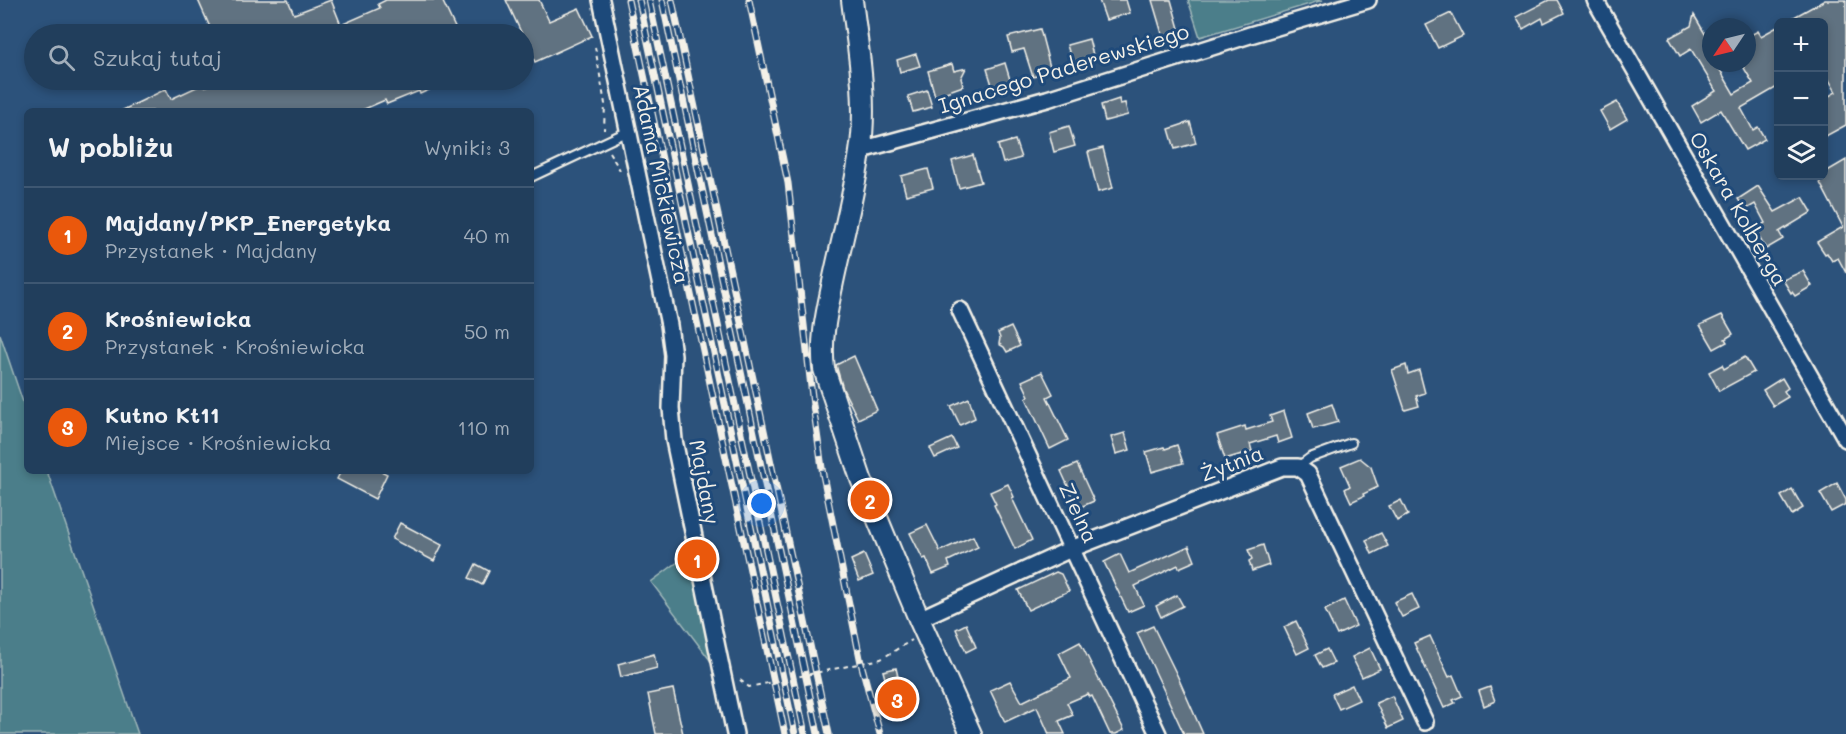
<!DOCTYPE html>
<html lang="pl">
<meta charset="utf-8">
<style>
:root{--surface:#213e5c;--page:#294562;--text:#f1f3f6;--muted:#a2aebb;--line:#3e5772;--accent:#ea580c}
body{margin:0;font-family:Mali,sans-serif;background:var(--page);color:var(--text)}
.controls{position:absolute;right:18px;top:18px;display:grid;overflow:hidden;border-radius:9px;box-shadow:0 3px 9px #0003}
.controls button{width:54px;height:54px;display:grid;place-items:center;padding:0;border:0;border-bottom:2px solid var(--line);background:var(--surface);color:var(--text);font:30px sans-serif}
.compass{position:absolute;left:1702px;top:18px;width:54px;height:54px;border-radius:50%;background:var(--surface);box-shadow:0 3px 9px #0003;rotate:235deg}
.you{position:absolute;left:762px;top:504px;width:21px;height:21px;margin:-15px;border:4px solid #fff;border-radius:50%;background:#1a73e8;box-shadow:0 0 0 9px #1a73e833}
.badge{display:grid;place-items:center;width:39px;height:39px;border-radius:50%;background:var(--accent);color:#fff;font-size:20px;font-weight:700}
.pin{position:absolute;translate:-50% -50%;border:3px solid #fff;box-shadow:0 2px 6px #0006}
.list{margin:0;padding:0;list-style:none}
h2{display:flex;justify-content:space-between;align-items:center;height:78px;margin:0;padding:0 24px;font-size:26px}
h2 small{font-size:20px;font-weight:400;color:var(--muted)}
.list li{display:grid;grid-template-columns:39px 1fr auto;gap:18px;align-items:center;box-sizing:border-box;height:96px;padding:0 24px;border-top:2px solid var(--line)}
.list b{display:block;font-size:22px;white-space:nowrap}
.list p{margin:0;font-size:20px;white-space:nowrap;color:var(--muted)}
.list em{font-size:20px;font-style:normal;color:var(--muted)}
.icon{flex:none;width:33px;height:33px;fill:none;stroke:currentColor;stroke-width:2;stroke-linecap:round;stroke-linejoin:round}
.map{position:relative;flex:none;width:1846px;height:734px;overflow:hidden}
.search{position:absolute;background:var(--surface);box-shadow:0 3px 9px #0003;left:24px;top:24px;width:510px;height:66px;display:flex;align-items:center;gap:15px;box-sizing:border-box;padding:0 21px;border-radius:33px;color:var(--muted);font-size:22px}
.panel{position:absolute;background:var(--surface);box-shadow:0 3px 9px #0003;left:24px;top:108px;width:510px;height:366px;border-radius:9px}
.map>svg:first-child{display:block}
</style>
<div class="map">
<svg width="1846" height="734" viewBox="0 0 1846 734">
<rect width="100%" height="100%" fill="#2c527b"/>
<filter id="ink" filterUnits="userSpaceOnUse"><feTurbulence type="fractalNoise" baseFrequency=".0167" numOctaves="2"/><feDisplacementMap in="SourceGraphic" scale="12" xChannelSelector="R" yChannelSelector="G"/><feConvolveMatrix kernelMatrix="1 2 1 2 8 2 1 2 1" color-interpolation-filters="sRGB"/></filter>
<g filter="url(#ink)">
<g fill="#4b7e8a" stroke="#a0b8b9" stroke-width="1.5">
<path d="M1188 0H1323L1200 37Z"/>
<path d="M0 334 27 414V471H47L138 734H0Z"/>
<path d="M686 556 690 557 713 664 651 582Z"/>
</g>
<g fill="#607281" stroke="#f4f1e8" stroke-width="1.5">
<path d="M198 0H288L294 14 331 0 341 25 380 8 378 4 386 0H442L458 34H213Z"/>
<path d="M506 0H539L549 21 579 8 592 36 535 62Z"/>
<path d="M1099 0H1126L1130 13 1106 20Z"/>
<path d="M1152 0H1171L1180 32 1163 37Z"/>
<path d="M1549 0H1557L1564 13 1544 23 1542 18 1523 29 1516 17Z"/>
<path d="M1825 0H1846V125L1824 137V99L1836 92 1824 71V22H1785Z"/>
<path d="M1451 13 1463 36 1438 48 1426 25Z"/>
<path d="M1694 15 1711 44V63H1716L1734 94 1753 83 1741 63H1747V37L1758 31 1761 36 1779 26V86L1741 108 1753 130 1758 127 1765 139 1745 150 1721 110 1701 122 1692 106 1716 91 1691 49 1680 56 1669 38 1691 26Z"/>
<path d="M1040 29 1051 71 1033 77 1024 49 1012 52 1008 37Z"/>
<path d="M1089 39 1094 59 1073 65 1067 45Z"/>
<path d="M916 54 920 66 900 72 897 60Z"/>
<path d="M1005 63 1011 83 993 88 987 69Z"/>
<path d="M952 64 954 71 966 68 961 78 963 86 935 96 928 71Z"/>
<path d="M223 80H451L420 94 419 91 387 104 385 100 360 111H121L166 89 171 99 203 84 204 87Z"/>
<path d="M927 90 932 107 913 112 908 96Z"/>
<path d="M1119 99 1120 104 1125 103 1128 115 1105 121 1101 105Z"/>
<path d="M1617 102 1627 119 1610 129 1600 111Z"/>
<path d="M1190 122 1196 143 1175 149 1169 129Z"/>
<path d="M1069 126 1075 146 1054 152 1049 132Z"/>
<path d="M1015 140 1021 158 1003 163 998 145Z"/>
<path d="M1103 148 1113 188 1098 192 1088 152Z"/>
<path d="M973 155 981 182 959 188 952 161Z"/>
<path d="M1846 160V273L1838 258 1832 261 1827 253 1825 254 1817 242 1843 227 1817 177 1824 176V173Z"/>
<path d="M928 169 933 188 906 195 901 176Z"/>
<path d="M1758 186 1775 212 1803 197 1812 212 1779 232 1783 239 1766 249 1754 229 1765 223 1755 204 1745 210 1738 199Z"/>
<path d="M1803 271 1812 286 1795 296 1792 292 1791 293 1783 280Z"/>
<path d="M1722 315 1733 334 1725 339 1727 342 1714 349 1700 325Z"/>
<path d="M1011 327 1020 346 1007 352 1004 347 999 344 1000 338 998 333Z"/>
<path d="M854 356 877 410 858 419 843 389 836 365Z"/>
<path d="M1745 357 1754 372 1719 391 1709 372 1722 365 1724 369Z"/>
<path d="M1406 365 1408 374 1419 370 1425 393 1416 396 1419 406 1405 410 1392 370Z"/>
<path d="M1042 372 1053 394 1047 397 1068 440 1050 449 1026 398 1029 396 1022 381Z"/>
<path d="M1782 378 1788 388 1784 391 1788 397 1773 406 1763 390Z"/>
<path d="M969 398 975 418 960 425 951 406Z"/>
<path d="M1332 404 1338 422 1313 429 1308 413Z"/>
<path d="M1284 411 1292 438 1278 443 1276 436 1250 444 1252 451 1225 459 1217 435 1245 426 1246 430 1272 422 1270 416Z"/>
<path d="M1125 433 1130 450 1116 454 1111 437Z"/>
<path d="M952 438 957 448 935 458 930 448Z"/>
<path d="M1177 445 1183 463 1152 472 1146 452 1164 447 1165 449Z"/>
<path d="M1360 458 1371 467 1378 487 1363 494 1364 496 1351 502 1345 489 1350 486 1341 466Z"/>
<path d="M1077 464 1094 501 1078 508 1061 471Z"/>
<path d="M341 471H381L387 474 375 499 337 479Z"/>
<path d="M1837 483 1846 500V504L1831 512 1820 493Z"/>
<path d="M1008 484 1014 497 1012 498 1032 540 1015 549 994 505 996 504 990 492Z"/>
<path d="M1792 489 1803 508 1792 515 1781 496Z"/>
<path d="M1401 500 1408 515 1397 521 1389 506Z"/>
<path d="M400 523 442 545 434 561 392 539Z"/>
<path d="M927 525 940 551 973 536 978 547 948 561 950 567 933 574 926 558 923 559 910 533Z"/>
<path d="M1381 533 1388 546 1372 554 1366 540Z"/>
<path d="M1263 545 1269 565 1252 571 1249 561 1252 559 1248 550Z"/>
<path d="M1189 546 1195 561 1179 568 1178 565 1135 586 1144 605 1128 612 1104 562 1120 554 1129 573Z"/>
<path d="M864 554 873 575 859 581 851 560Z"/>
<path d="M476 564 489 571 482 585 469 578Z"/>
<path d="M1056 572 1061 574 1069 591 1028 610 1018 590Z"/>
<path d="M1412 594 1419 609 1402 617 1394 602Z"/>
<path d="M1177 595 1183 606 1161 617 1156 606Z"/>
<path d="M1344 600 1356 626 1337 635 1325 610Z"/>
<path d="M1296 621 1309 648 1297 654 1284 627Z"/>
<path d="M966 624 976 647 966 652 956 629Z"/>
<path d="M1153 626 1177 675 1203 734H1184L1159 680 1137 633Z"/>
<path d="M1430 636 1449 677 1453 675 1462 696 1453 700 1455 703 1444 708 1414 643Z"/>
<path d="M1080 642 1124 730 1116 734H1110L1092 696 1090 697 1088 694 1067 703 1073 715 1059 721 1065 734H1049L1037 707 1005 722 990 690 1010 681 1022 702 1071 678 1059 653Z"/>
<path d="M1370 648 1380 669 1362 677 1352 657Z"/>
<path d="M1327 649 1334 663 1322 668 1315 655Z"/>
<path d="M654 654 657 668 621 677 618 664Z"/>
<path d="M896 668 900 685 888 689 883 671Z"/>
<path d="M1352 685 1359 700 1339 709 1332 694Z"/>
<path d="M1490 687 1495 701 1484 706 1479 691Z"/>
<path d="M673 689 683 734H656L648 694Z"/>
<path d="M1392 696 1403 721 1388 728 1376 703Z"/>
</g>
<g fill="none" stroke-linecap="round" stroke-linejoin="round">
<defs>
<g id="lane">
<path d="M531 177 629 131"/>
<path d="M1298 467 1310 458 1351 443"/>
</g>
<g id="street">
<path d="M601 0 669 325 673 355 671 408 674 440 735 734"/>
<path d="M1595 0 1846 439"/>
<path d="M861 150 1047 99 1250 35 1368 0"/>
<path d="M960 310 1158 734"/>
<path d="M919 619 1071 549 1282 467H1298L1308 474 1425 722"/>
</g>
<path id="secondary" d="M852 0C858 49 868 102 860 152 854 195 842 239 833 282 827 311 820 339 824 369L861 479 919 619 971 734"/>
</defs>
<use href="#lane" stroke="#f4f1e8" stroke-width="12"/>
<use href="#street" stroke="#f4f1e8" stroke-width="20"/>
<use href="#secondary" stroke="#f4f1e8" stroke-width="24"/>
<g stroke="#f4f1e8" stroke-width="2" stroke-dasharray="4.5 4.5" stroke-linecap="butt">
<path d="M595 47 605 104 604 130"/>
<path d="M609 152 620 170"/>
<path d="M740 680 749 687 881 659 912 640"/>
</g>
<use href="#lane" stroke="#1f4a7a" stroke-width="8"/>
<use href="#street" stroke="#1f4a7a" stroke-width="15"/>
<use href="#secondary" stroke="#1f4a7a" stroke-width="20"/>
<defs>
<g id="rail">
<path d="M628 0 785 734"/>
<path d="M639 0 795 734"/>
<path d="M649 0 805 734"/>
<path d="M662 0 818 734"/>
<path d="M672 0 829 734"/>
<path d="M749 0 788 183 813 405 823 475 861 663 880 734"/>
</g>
</defs>
<use href="#rail" stroke="#f4f1e8" stroke-width="7"/>
<use href="#rail" stroke="#1f4a7a" stroke-width="4.5" stroke-dasharray="14" stroke-linecap="butt"/>
</g>
</g>
<g text-anchor="middle" stroke-width="6" stroke-linejoin="round" paint-order="stroke">
<g font-size="21" fill="#f4f1e8" stroke="#1f4a7a">
<text transform="translate(1064 69) rotate(-17)" y="7">Ignacego Paderewskiego</text>
<text transform="translate(661 184) rotate(78)" y="7">Adama Mickiewicza</text>
<text transform="translate(1738 209) rotate(60)" y="7">Oskara Kolberga</text>
<text transform="translate(1232 464) rotate(-21)" y="7">Żytnia</text>
<text transform="translate(704 482) rotate(79)" y="7">Majdany</text>
<text transform="translate(1078 513) rotate(65)" y="7">Zielna</text>
</g>
</g>
</svg>
<div class="controls">
<button>+</button>
<button>−</button>
<button><svg class="icon" aria-label="layers" viewBox="0 0 24 24"><path d="M12 4l9 5-9 5-9-5zM3 14l9 5 9-5"/></svg></button>
</div>
<svg class="compass" viewBox="-18 -18 36 36"><path d="M0-13l5 13h-10z" fill="#e53935"/><path d="M0 13l5-13h-10z" fill="#a2aebb"/></svg>
<div class="you"></div>
<div class="pin badge" style="left:697px;top:559px">1</div>
<div class="pin badge" style="left:870px;top:500px">2</div>
<div class="pin badge" style="left:897px;top:699px">3</div>
<div class="search"><svg class="icon" aria-label="search" viewBox="0 0 24 24"><circle cx="10" cy="10" r="6"/><path d="M15 15l6 6"/></svg>Szukaj tutaj</div>
<section class="panel">
<h2>W pobliżu<small>Wyniki: 3</small></h2>
<ul class="list">
<li><span class="badge">1</span><div><b>Majdany/PKP_Energetyka</b><p>Przystanek · Majdany</p></div><em>40 m</em></li>
<li><span class="badge">2</span><div><b>Krośniewicka</b><p>Przystanek · Krośniewicka</p></div><em>50 m</em></li>
<li><span class="badge">3</span><div><b>Kutno Kt11</b><p>Miejsce · Krośniewicka</p></div><em>110 m</em></li>
</ul>
</section>
</div>
